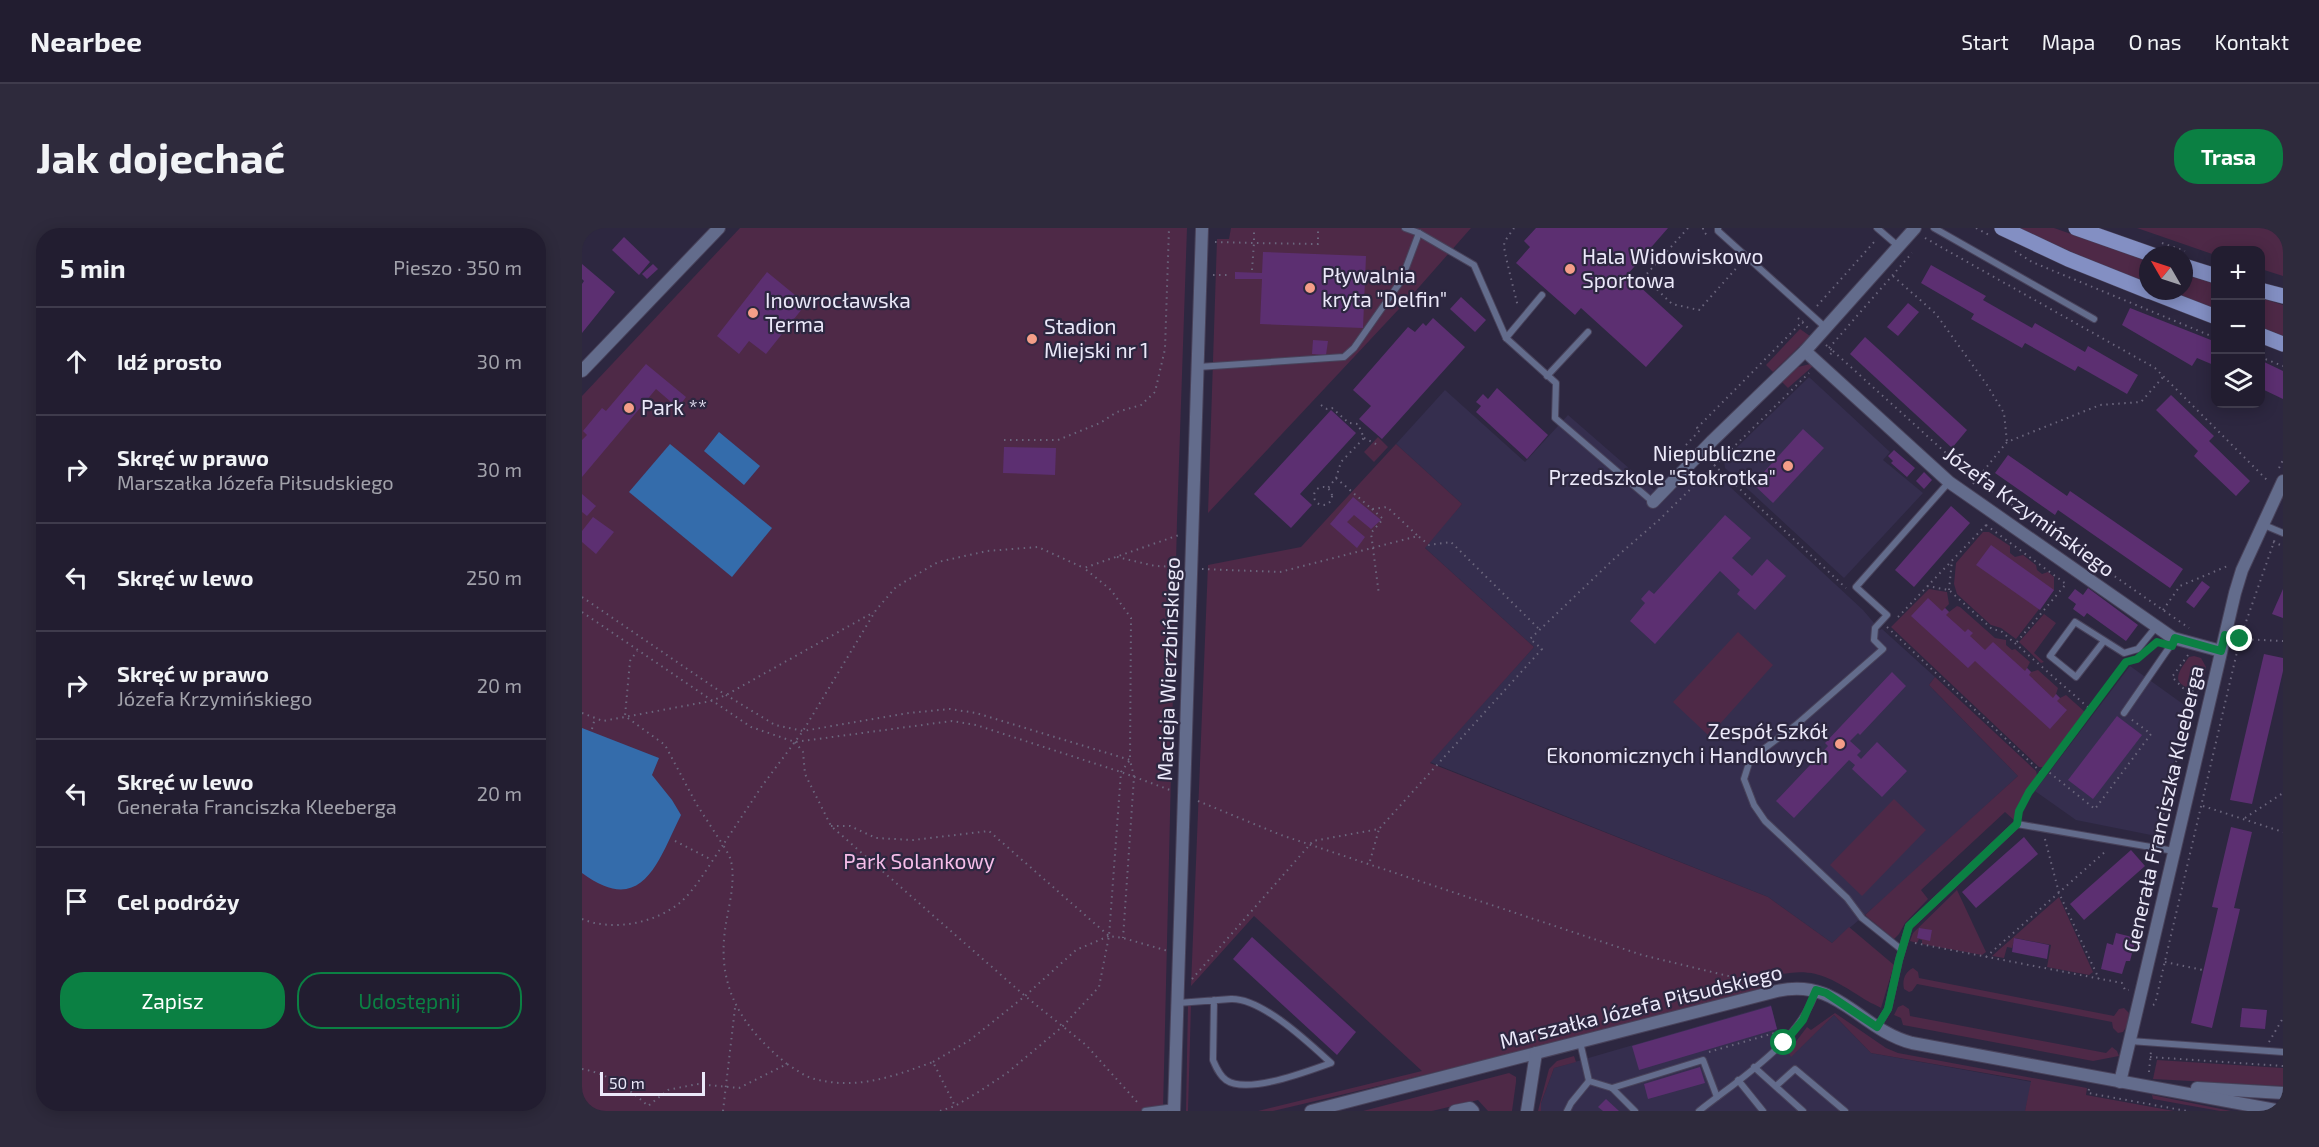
<!DOCTYPE html>
<html lang="pl">
<meta charset="utf-8">
<style>
:root{--surface:#221d30;--page:#2e2a3c;--text:#f1f3f6;--muted:#a2a2ab;--line:#3f3b4c;--accent:#0b8043}
body{margin:0;font-family:"Exo 2",sans-serif;background:var(--page);color:var(--text)}
.controls{position:absolute;right:18px;top:18px;display:grid;overflow:hidden;border-radius:12px;box-shadow:0 3px 15px #0003}
.controls button{width:54px;height:54px;display:grid;place-items:center;padding:0;border:0;border-bottom:2px solid var(--line);background:var(--surface);color:var(--text);font:30px sans-serif}
.compass{position:absolute;left:1557px;top:18px;width:54px;height:54px;border-radius:50%;background:var(--surface);box-shadow:0 3px 15px #0003;rotate:309deg}
.scale{position:absolute;left:18px;bottom:15px;width:105px;box-sizing:border-box;padding-left:6px;border:3px solid #ebe8f9;border-top:0;font-size:16px;line-height:21px;white-space:nowrap;color:#ebe8f9;-webkit-text-stroke:4px #2d2740;paint-order:stroke}
.stop{position:absolute;width:18px;height:18px;margin:-14px;border:4px solid #0b8043;border-radius:50%;background:#fff}
.stop.end{background:#0b8043;border-color:#fff;box-shadow:0 2px 6px #0008}
.list{margin:0;padding:0;list-style:none}
h2{display:flex;justify-content:space-between;align-items:center;height:78px;margin:0;padding:0 24px;font-size:26px}
h2 small{font-size:20px;font-weight:400;color:var(--muted)}
.list li{display:grid;grid-template-columns:39px 1fr auto;gap:18px;align-items:center;box-sizing:border-box;height:108px;padding:0 24px;border-top:2px solid var(--line)}
.list b{display:block;font-size:22px;white-space:nowrap}
.list p{margin:0;font-size:20px;white-space:nowrap;color:var(--muted)}
.list em{font-size:20px;font-style:normal;color:var(--muted)}
.actions{display:flex;gap:12px;padding:18px 24px}
.actions a{flex:1;padding:14px 0;border:2px solid var(--accent);border-radius:24px;text-align:center;font-size:21px;color:var(--accent)}
.actions .main{background:var(--accent);color:#fff}
.icon{flex:none;width:33px;height:33px;fill:none;stroke:currentColor;stroke-width:2;stroke-linecap:round;stroke-linejoin:round}
.map{position:relative;flex:none;width:1701px;height:883px;overflow:hidden;border-radius:24px}
header{display:flex;align-items:center;gap:36px;box-sizing:border-box;height:84px;padding:0 30px;background:var(--surface);border-bottom:2px solid var(--line)}
header strong{font-size:28px}
nav{display:flex;gap:33px;margin-inline-start:auto;font-size:21px}
.intro{display:flex;align-items:center;justify-content:space-between;box-sizing:border-box;height:144px;padding:0 36px}
h1{margin:0;font-size:42px}
.button{padding:15px 27px;border-radius:24px;background:var(--accent);color:#fff;font-size:21px;font-weight:700}
main{display:flex;gap:36px;padding:0 36px}
aside{flex:1;background:var(--surface);border-radius:24px;box-shadow:0 3px 15px #0003}
.map>svg:first-child{display:block}
</style>
<header>
<strong>Nearbee</strong>
<nav><a>Start</a><a>Mapa</a><a>O nas</a><a>Kontakt</a></nav>
</header>
<div class="intro"><h1>Jak dojechać</h1><a class="button">Trasa</a></div>
<main>
<aside>
<h2>5 min<small>Pieszo · 350 m</small></h2>
<ul class="list">
<li><svg class="icon" aria-label="ahead" viewBox="0 0 24 24"><path d="M12 20V5M6 11l6-6 6 6"/></svg><div><b>Idź prosto</b></div><em>30 m</em></li>
<li><svg class="icon" aria-label="right" viewBox="0 0 24 24"><path d="M7 20v-9h11M14 6l5 5-5 5"/></svg><div><b>Skręć w prawo</b><p>Marszałka Józefa Piłsudskiego</p></div><em>30 m</em></li>
<li><svg class="icon" aria-label="left" viewBox="0 0 24 24"><path d="M17 20v-9H6M10 6l-5 5 5 5"/></svg><div><b>Skręć w lewo</b></div><em>250 m</em></li>
<li><svg class="icon" aria-label="right" viewBox="0 0 24 24"><path d="M7 20v-9h11M14 6l5 5-5 5"/></svg><div><b>Skręć w prawo</b><p>Józefa Krzymińskiego</p></div><em>20 m</em></li>
<li><svg class="icon" aria-label="left" viewBox="0 0 24 24"><path d="M17 20v-9H6M10 6l-5 5 5 5"/></svg><div><b>Skręć w lewo</b><p>Generała Franciszka Kleeberga</p></div><em>20 m</em></li>
<li><svg class="icon" aria-label="arrive" viewBox="0 0 24 24"><path d="M6 21V4h12l-3 4 3 4H6"/></svg><div><b>Cel podróży</b></div></li>
</ul>
<div class="actions"><a class="main">Zapisz</a><a>Udostępnij</a></div>
</aside>
<div class="map">
<svg width="1701" height="883" viewBox="0 0 1701 883">
<rect width="100%" height="100%" fill="#2d2740"/>
<g fill="#352e4e">
<path d="M1227 149 1308 224 1301 232 1341 265 1262 350 1143 240 1142 232Z"/>
<path d="M863 162 943 234 986 187 1072 262 1101 233 1123 252 1132 244 1281 382 1298 402 1300 401 1353 449 1347 457 1436 548 1320 655 1250 715 1186 669 848 534 952 419 842 319 880 276 814 216Z"/>
<path d="M1548 438 1605 479 1574 608 1494 592 1453 563Z"/>
<path d="M1189 777 1195 801 1209 828 1252 787 1289 825 1450 854 1443 883H959V875L972 840Z"/>
</g>
<g fill="#4e2947">
<path d="M158 0H605L595 293 581 883H0V168Z"/>
<path d="M649 0H889L831 66 626 285 635 11H647Z"/>
<path d="M1437 0H1472L1566 33V55L1505 31Z"/>
<path d="M1555 0H1701V48L1679 41 1678 22H1634L1633 27Z"/>
<path d="M1602 46 1633 56V81L1588 63H1602Z"/>
<path d="M1679 70 1701 77V108L1679 99Z"/>
<path d="M1218 101 1228 108 1191 144 1184 137Z"/>
<path d="M1228 136 1231 138 1206 160 1200 154 1216 139Z"/>
<path d="M796 209 806 219 792 234 782 224Z"/>
<path d="M814 216 880 276 843 320 952 419 848 535 1186 669 1250 715 1267 699 1312 737 1299 780C1292 776 1286 774 1279 769 1240 744 1226 738 1180 751V760C1018 804 855 844 691 883H676L840 843 672 688 609 758 626 337 719 319Z"/>
<path d="M1401 304H1407L1428 318V325L1433 329 1441 327 1454 337 1455 342 1460 346 1466 344 1472 349V362L1434 411 1419 400 1409 397 1375 366 1372 356 1374 335Z"/>
<path d="M1347 361 1365 364 1367 376 1363 380 1367 384 1375 378 1378 379 1413 410 1424 412V417L1430 422 1433 421 1448 434 1445 440 1449 444 1456 442 1476 460 1474 466 1478 470 1484 467 1503 484 1461 539H1457L1309 399Z"/>
<path d="M1462 386 1474 395 1452 425 1462 434 1459 435 1437 414Z"/>
<path d="M1156 404 1191 437 1127 508 1091 474Z"/>
<path d="M1612 428 1619 430 1624 439 1620 460 1616 462C1588 457 1594 447 1607 429Z"/>
<path d="M1353 449 1454 543 1455 547 1438 573 1432 592 1423 584 1339 662 1346 671 1323 695 1317 706 1312 711 1283 687 1436 548 1347 457Z"/>
<path d="M1312 571 1344 602 1280 668 1248 637Z"/>
<path d="M1375 662 1404 724 1400 727 1340 716V712L1337 711 1335 715 1328 713 1331 705Z"/>
<path d="M1477 669 1511 744 1507 747 1465 739 1469 717 1433 710 1430 720 1425 719 1422 730 1410 728Z"/>
<path d="M1331 740 1336 744 1337 750 1532 788 1537 781 1542 780 1547 785 1545 798 1541 804 1536 805 1531 800 1530 794 1335 756 1330 763 1327 764 1322 761C1320 752 1323 744 1331 740Z"/>
<path d="M606 776H609L606 883H604Z"/>
<path d="M1321 777 1327 781 1328 788 1524 825 1530 819 1535 823 1537 828 1511 833 1321 797 1319 790 1312 787 1316 779Z"/>
<path d="M1253 785 1304 820 1316 825 1505 860 1504 867 1592 883H1443L1449 853 1289 825 1252 787 1209 829 1206 824 1225 799 1229 802Z"/>
<path d="M992 828 994 834 972 840 959 875V883H956L967 841 975 833Z"/>
<path d="M1575 832 1701 840V858L1571 851Z"/>
<path d="M927 845 934 849V854L930 883H906L896 872 850 883H781Z"/>
<path d="M1570 867 1649 883H1638L1571 871Z"/>
</g>
<g fill="#346cab">
<path d="M137 204 178 238 162 257 122 223Z"/>
<path d="M88 216 190 300 150 349 47 264Z"/>
<path d="M0 500 77 530 70 547 90 572 99 587C76 633 61 690 0 645Z"/>
</g>
<g fill="#5c2f71">
<path d="M954 0H1086L1045 47 1101 98 1064 139 999 80 993 87 934 35 948 19 942 13Z"/>
<path d="M42 9 68 34 57 47 30 22Z"/>
<path d="M681 24 784 28 781 100 678 96 680 51H653V44L680 45Z"/>
<path d="M0 36 33 64 0 105V56L2 53 0 51Z"/>
<path d="M71 36 76 41 65 51 60 46Z"/>
<path d="M1349 37 1404 68 1401 72 1450 100 1453 95 1503 124 1506 118 1556 147 1545 166 1496 138 1493 143 1443 115 1440 120 1389 91 1392 86 1339 55Z"/>
<path d="M185 44 224 76 184 126 167 113 157 126 135 108Z"/>
<path d="M879 69 904 92 893 104 868 81Z"/>
<path d="M1326 75 1337 84 1316 108 1305 99Z"/>
<path d="M1548 80 1634 114V138L1615 130 1610 138 1540 97Z"/>
<path d="M851 90 883 119 800 211 777 191 789 178 771 162 826 99 833 104 841 95 844 98Z"/>
<path d="M1283 109 1385 202 1370 220 1268 126Z"/>
<path d="M731 112 746 113 744 127 730 126Z"/>
<path d="M1678 132 1701 143V171L1678 160Z"/>
<path d="M64 136 104 169 96 180 74 161 0 249V212L5 207 1 203 20 180 24 183Z"/>
<path d="M915 160 966 207 945 231 894 184 899 178 894 174 901 166 906 171Z"/>
<path d="M1589 167 1632 208 1627 213 1668 253 1654 268 1612 228 1616 223 1574 182Z"/>
<path d="M749 182 774 205 718 266 730 277 709 300 672 266Z"/>
<path d="M1221 201 1242 220 1191 275 1171 256Z"/>
<path d="M422 219 474 220 473 247 421 245Z"/>
<path d="M1312 222 1333 240 1325 249 1309 235 1311 233 1306 228Z"/>
<path d="M1426 227 1485 268 1488 263 1601 341 1588 360 1476 282 1473 287 1413 245Z"/>
<path d="M1342 244 1350 252 1342 261 1334 253Z"/>
<path d="M0 266 14 278 5 288 0 284Z"/>
<path d="M771 269 799 292 789 301 772 287 765 294 783 309 775 320 748 296Z"/>
<path d="M1369 278 1388 295 1332 359 1313 342Z"/>
<path d="M1143 287 1169 310 1150 330 1170 348 1185 331 1204 348 1173 382 1155 366 1158 362 1138 343 1073 416 1048 393 1063 375 1059 371 1067 362 1072 366Z"/>
<path d="M11 289 32 304 14 326 0 314V303Z"/>
<path d="M1409 317 1472 362 1458 382 1394 337Z"/>
<path d="M1620 353 1628 359 1612 380 1604 374Z"/>
<path d="M1506 360 1556 397 1544 413 1505 385 1502 389 1491 381 1494 376 1486 370 1493 361 1501 367Z"/>
<path d="M1701 361V390L1690 386Z"/>
<path d="M1346 370 1360 383 1363 380 1367 384 1364 387 1383 404 1386 401 1391 405 1388 408 1403 422 1411 414 1443 443 1445 440 1449 444 1447 447 1471 470 1474 466 1478 470 1475 473 1485 482 1468 501 1393 433 1386 440 1329 388Z"/>
<path d="M1682 426 1701 430V443L1670 576 1648 572Z"/>
<path d="M1310 444 1324 458 1278 507 1276 505 1268 513 1279 523 1275 527 1279 531 1295 514 1325 543 1300 569 1270 541 1273 537 1267 532 1212 590 1194 573 1246 518 1243 515Z"/>
<path d="M1535 488 1560 507 1511 571 1486 552Z"/>
<path d="M1649 599 1670 604 1652 680 1658 681 1630 800 1609 795 1636 680 1630 679Z"/>
<path d="M1442 609 1456 626 1394 680 1380 664Z"/>
<path d="M1549 622 1563 638 1502 692 1488 676Z"/>
<path d="M1337 700 1350 702 1348 713 1335 710Z"/>
<path d="M1534 705 1554 710 1548 733H1544L1540 746 1519 741 1525 715 1531 717Z"/>
<path d="M670 709 774 804 755 827 651 731Z"/>
<path d="M1432 710 1467 717 1465 731 1430 724Z"/>
<path d="M1189 778 1195 801 1057 842 1050 818Z"/>
<path d="M1660 780 1685 782 1683 801 1658 799Z"/>
<path d="M1118 839 1123 855 1066 871 1062 856Z"/>
<path d="M1024 871 1037 883H1021L1016 879Z"/>
</g>
<g fill="none" stroke-linecap="round" stroke-linejoin="round">
<defs>
<g id="lane">
<path d="M823 0 837 5 892 37 924 110"/>
<path d="M1136 0V3L1244 100"/>
<path d="M1295 0 1316 18"/>
<path d="M1352 0 1512 91"/>
<path d="M960 67 924 110 974 155 973 190 1071 274"/>
<path d="M616 139 762 129 772 120 819 53 837 5"/>
<path d="M965 148 1006 104"/>
<path d="M1682 297 1701 305"/>
<path d="M1522 413 1494 449 1468 428 1493 394 1542 425 1556 421 1574 399"/>
<path d="M1542 485 1593 411"/>
<path d="M1320 722 1280 690 1265 670 1183 593 1172 577 1162 551 1167 535 1179 523 1214 497 1301 421 1292 412 1293 400 1305 387 1274 359 1367 254"/>
<path d="M596 775 649 771C680 770 727 815 749 835 726 843 665 867 644 852 637 847 634 839 631 832L632 772"/>
<path d="M1295 799 1306 781 1317 732 1327 698 1435 596 1592 623"/>
<path d="M1548 813 1701 824"/>
<path d="M998 814 1007 853 1030 860 1053 883"/>
<path d="M1172 839 1221 883"/>
<path d="M1156 852 1181 883"/>
<path d="M1194 858 1213 841 1263 883"/>
<path d="M1030 860 1121 832 1135 869"/>
<path d="M563 883 592 879"/>
<path d="M985 883 989 875 1007 853"/>
<path d="M1117 883C1160 849 1216 815 1234 763"/>
</g>
<g id="street">
<path d="M1223 123 1367 254 1591 410 1639 423"/>
<path d="M0 143 137 0"/>
<path d="M1071 274 1130 213 1223 123 1333 0"/>
<path d="M1538 854 1653 365 1660 342 1701 253"/>
<path d="M1615 860 1701 865"/>
<path d="M592 883 620 0"/>
<path d="M729 883 1195 763C1256 749 1277 801 1330 815L1699 883"/>
<path d="M873 883 888 880 891 883"/>
<path d="M945 883 954 825"/>
</g>
<g id="secondary">
<path d="M1420 0 1486 31 1566 63"/>
<path d="M1494 0 1571 27"/>
<path d="M1602 38 1634 48"/>
<path d="M1678 62 1701 68"/>
<path d="M1567 63 1634 89"/>
<path d="M1678 107 1701 116"/>
</g>
</defs>
<use href="#lane" stroke="#48425a" stroke-width="8"/>
<use href="#street" stroke="#48425a" stroke-width="14"/>
<use href="#secondary" stroke="#48425a" stroke-width="16"/>
<g stroke="#6b667d" stroke-width="2" stroke-dasharray="1.5 4.5" stroke-linecap="butt">
<path d="M932 0C929 5 923 11 922 17 921 20 934 70 936 79"/>
<path d="M1106 0 1062 49 1090 76 1117 82 1158 36"/>
<path d="M1121 0V3L1127 9"/>
<path d="M1394 0 1407 7"/>
<path d="M1343 10 1573 140 1687 254"/>
<path d="M633 14 672 15V0"/>
<path d="M1580 15 1603 23"/>
<path d="M1433 23 1450 34 1634 110"/>
<path d="M670 42 672 15 736 16V0"/>
<path d="M631 47H645"/>
<path d="M1311 48 1354 86 1405 157 1422 185 1425 214"/>
<path d="M1235 78 1293 13"/>
<path d="M1216 90 1227 101"/>
<path d="M1244 117 1251 123 1247 128"/>
<path d="M1247 120 1330 25"/>
<path d="M1251 123 1394 252 1425 214 1518 177 1559 174 1582 148"/>
<path d="M1678 129 1701 138"/>
<path d="M739 177 745 181 750 180 767 195 776 196 782 210 759 234 754 250 746 260"/>
<path d="M782 210 798 218"/>
<path d="M422 212H476L518 195 535 184 559 177 573 164 583 121 587 0"/>
<path d="M1104 217 1118 202 1115 200 1221 93"/>
<path d="M1132 237 1264 360"/>
<path d="M1697 240 1701 232"/>
<path d="M754 250 790 281 805 279 836 308"/>
<path d="M1391 256 1394 252 1607 400"/>
<circle cx="741" cy="268" r="9"/>
<path d="M790 281 801 291 789 305 797 367"/>
<path d="M1404 297 1484 356 1434 415"/>
<path d="M1691 314 1701 318"/>
<path d="M535 329 573 338 597 339"/>
<path d="M620 341 698 344 836 308 847 317 869 314 958 402"/>
<path d="M1345 358 1367 362 1410 401 1419 403 1508 481"/>
<path d="M1367 362 1370 332"/>
<path d="M0 369 136 462 193 497 221 503 327 485 368 481 394 485 548 532 552 549 541 710"/>
<path d="M1581 382 1598 358 1648 337"/>
<path d="M0 384 169 499 213 514 370 493 394 497 539 544 588 562"/>
<path d="M1316 389 1404 297 1403 295"/>
<path d="M1305 399 1460 545 1441 573 1437 587"/>
<path d="M1658 411 1701 413"/>
<path d="M1606 427 1590 449 1601 460 1611 463"/>
<path d="M0 485 21 493 129 473 144 467 292 384"/>
<path d="M10 501 13 490"/>
<path d="M213 514 221 524 223 546 249 598 443 768 504 817 556 875"/>
<path d="M1463 541 1513 581 1569 506 1549 491"/>
<path d="M1460 545 1542 436"/>
<path d="M616 573 699 607 1060 727 1171 754"/>
<path d="M1621 578 1701 604"/>
<path d="M1663 590 1701 565"/>
<path d="M249 598H268L294 610 331 612 407 603 527 708 541 710 586 723"/>
<path d="M1582 606 1577 605 1611 463 1616 464"/>
<path d="M1463 611 1477 665 1517 751"/>
<path d="M93 613 130 632"/>
<path d="M788 633 797 601"/>
<path d="M0 691C31 704 75 695 100 673 115 659 129 634 141 617L115 577 83 517 43 488 48 433 55 423"/>
<path d="M1333 715 1540 755 1543 762H1547"/>
<path d="M1404 729 1525 622"/>
<path d="M1583 734 1621 742"/>
<path d="M610 751 731 613 797 601 960 421 948 411 1033 330 1077 292 1227 145"/>
<path d="M1162 759 1164 748"/>
<path d="M1571 777 1573 776 1658 411 1693 311"/>
<path d="M1687 814 1701 790"/>
<path d="M1127 824 1196 804"/>
<path d="M1568 829 1701 838"/>
<path d="M351 834 388 812 443 768 494 722 527 708"/>
<path d="M205 836C161 800 135 761 143 702 146 680 154 655 149 633 148 628 144 622 141 617L180 558 221 503 294 382 314 359 356 334 405 323 456 319 502 340"/>
<path d="M0 841C27 846 46 860 66 878L86 862 115 856 157 860 205 836C213 841 221 847 229 850 274 863 309 849 351 834L373 878"/>
<path d="M1567 844 1569 823"/>
<path d="M1507 861 1506 865 1605 883"/>
<path d="M141 883 153 780"/>
<path d="M358 883 373 878 398 863 425 845 480 799 517 759 527 708 539 544 548 532 549 390 529 362 502 340 597 307"/>
</g>
<use href="#lane" stroke="#636c8c" stroke-width="6"/>
<use href="#street" stroke="#636c8c" stroke-width="12"/>
<use href="#secondary" stroke="#838fc3" stroke-width="15"/>
</g>
<g fill="none" stroke-linecap="round" stroke-linejoin="round">
<path stroke="#0b8043" stroke-width="8" d="M1202 815 1221 792 1234 762 1244 765 1295 799 1306 781 1317 732 1327 698 1435 596 1437 583 1447 564 1544 434 1555 431 1575 414 1590 418 1593 410 1639 423 1643 407 1658 411"/>
</g>
<g fill="#f49e88" stroke="#2d2740" stroke-width="2">
<circle cx="988" cy="41" r="6"/>
<circle cx="728" cy="60" r="6"/>
<circle cx="171" cy="85" r="6"/>
<circle cx="450" cy="111" r="6"/>
<circle cx="47" cy="180" r="6"/>
<circle cx="1206" cy="238" r="6"/>
<circle cx="1258" cy="516" r="6"/>
</g>
<g text-anchor="middle" stroke-width="4.5" stroke-linejoin="round" paint-order="stroke">
<g font-size="21" fill="#ebe8f9" stroke="#2d2740" text-anchor="start">
<text x="1000" y="36">Hala Widowiskowo<tspan x="1000" dy="24">Sportowa</tspan></text>
<text x="740" y="55">Pływalnia<tspan x="740" dy="24">kryta "Delfin"</tspan></text>
<text x="183" y="80">Inowrocławska<tspan x="183" dy="24">Terma</tspan></text>
<text x="462" y="106">Stadion<tspan x="462" dy="24">Miejski nr 1</tspan></text>
<text x="59" y="187">Park **</text>
<text x="1194" y="233" text-anchor="end">Niepubliczne<tspan x="1194" dy="24">Przedszkole "Stokrotka"</tspan></text>
<text x="1246" y="511" text-anchor="end">Zespół Szkół<tspan x="1246" dy="24">Ekonomicznych i Handlowych</tspan></text>
</g>
<g font-size="21" fill="#ebe8f9" stroke="#2d2740">
<text transform="translate(1447 284) rotate(36)" y="7">Józefa Krzymińskiego</text>
<text transform="translate(587 441) rotate(-88)" y="7">Macieja Wierzbińskiego</text>
<text transform="translate(1582 581) rotate(-77)" y="7">Generała Franciszka Kleeberga</text>
<text transform="translate(1059 779) rotate(-14)" y="7">Marszałka Józefa Piłsudskiego</text>
</g>
<g font-size="21" fill="#f6bde9" stroke="#2d2740">
<text x="337" y="641">Park Solankowy</text>
</g>
</g>
</svg>
<div class="controls">
<button>+</button>
<button>−</button>
<button><svg class="icon" aria-label="layers" viewBox="0 0 24 24"><path d="M12 4l9 5-9 5-9-5zM3 14l9 5 9-5"/></svg></button>
</div>
<svg class="compass" viewBox="-18 -18 36 36"><path d="M0-13l5 13h-10z" fill="#e53935"/><path d="M0 13l5-13h-10z" fill="#a2a2ab"/></svg>
<div class="scale">50 m</div>
<div class="stop" style="left:1202px;top:815px"></div>
<div class="stop end" style="left:1658px;top:411px"></div>
</div>
</main>
